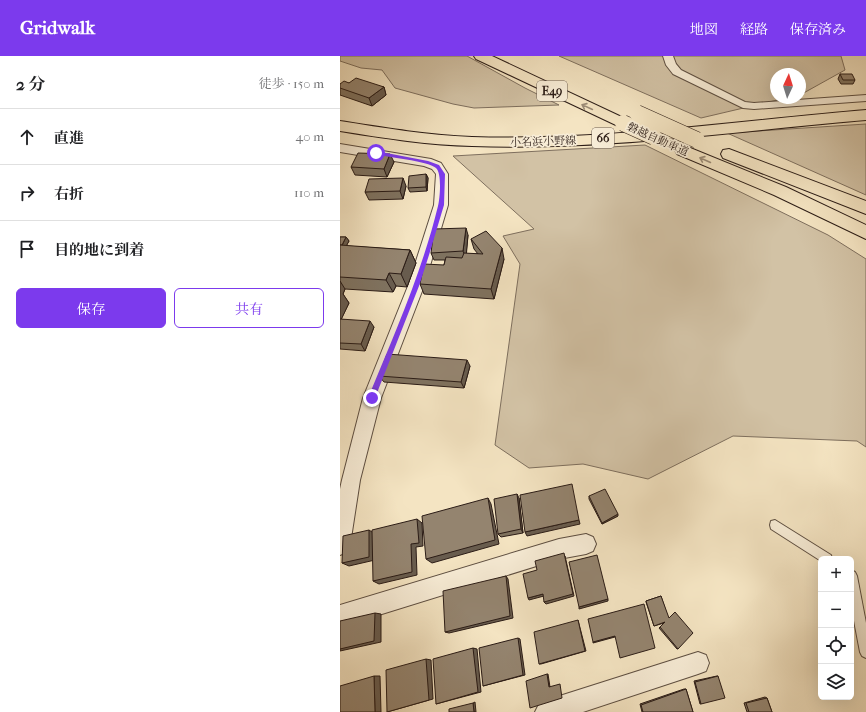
<!DOCTYPE html>
<html lang="ja">
<meta charset="utf-8">
<style>
:root{--surface:#fff;--page:#f2f2f2;--text:#202124;--muted:#757577;--line:#e0e0e0;--accent:#7c3aed}
body{margin:0;font-family:"IM FELL French Canon","Noto Serif JP",serif;background:var(--page);color:var(--text)}
.controls{position:absolute;right:12px;bottom:12px;display:grid;overflow:hidden;border-radius:6px;box-shadow:0 4px 16px #0002}
.controls button{width:36px;height:36px;display:grid;place-items:center;padding:0;border:0;border-bottom:1px solid var(--line);background:var(--surface);color:var(--text);font:20px sans-serif}
.compass{position:absolute;left:430px;top:12px;width:36px;height:36px;border-radius:50%;background:var(--surface);box-shadow:0 4px 16px #0002;rotate:4deg}
.stop{position:absolute;width:12px;height:12px;margin:-9px;border:3px solid #7c3aed;border-radius:50%;background:#fff}
.stop.end{background:#7c3aed;border-color:#fff;box-shadow:0 1px 4px #0008}
.list{margin:0;padding:0;list-style:none}
h2{display:flex;justify-content:space-between;align-items:center;height:52px;margin:0;padding:0 16px;font-size:17px}
h2 small{font-size:13px;font-weight:400;color:var(--muted)}
.list li{display:grid;grid-template-columns:26px 1fr auto;gap:12px;align-items:center;box-sizing:border-box;height:56px;padding:0 16px;border-top:1px solid var(--line)}
.list b{display:block;font-size:15px;white-space:nowrap}
.list em{font-size:13px;font-style:normal;color:var(--muted)}
.actions{display:flex;gap:8px;padding:12px 16px}
.actions a{flex:1;padding:9px 0;border:1px solid var(--accent);border-radius:6px;text-align:center;font-size:14px;color:var(--accent)}
.actions .main{background:var(--accent);color:#fff}
.icon{flex:none;width:22px;height:22px;fill:none;stroke:currentColor;stroke-width:2;stroke-linecap:round;stroke-linejoin:round}
.map{position:relative;flex:none;width:526px;height:656px;overflow:hidden}
header{display:flex;align-items:center;gap:24px;box-sizing:border-box;height:56px;padding:0 20px;background:var(--accent);color:#fff}
header strong{font-size:19px}
nav{display:flex;gap:22px;margin-inline-start:auto;font-size:14px}
main{display:flex}
aside{flex:1;background:var(--surface)}
.map>svg:first-child{display:block}
</style>
<header>
<strong>Gridwalk</strong>
<nav><a>地図</a><a>経路</a><a>保存済み</a></nav>
</header>
<main>
<aside>
<h2>2 分<small>徒歩 · 150 m</small></h2>
<ul class="list">
<li><svg class="icon" aria-label="ahead" viewBox="0 0 24 24"><path d="M12 20V5M6 11l6-6 6 6"/></svg><div><b>直進</b></div><em>40 m</em></li>
<li><svg class="icon" aria-label="right" viewBox="0 0 24 24"><path d="M7 20v-9h11M14 6l5 5-5 5"/></svg><div><b>右折</b></div><em>110 m</em></li>
<li><svg class="icon" aria-label="arrive" viewBox="0 0 24 24"><path d="M6 21V4h12l-3 4 3 4H6"/></svg><div><b>目的地に到着</b></div></li>
</ul>
<div class="actions"><a class="main">保存</a><a>共有</a></div>
</aside>
<div class="map">
<svg width="526" height="656" viewBox="0 0 526 656">
<rect width="100%" height="100%" fill="#f4e4c2"/>
<filter id="stains"><feTurbulence type="fractalNoise" baseFrequency=".005" numOctaves="4"/><feColorMatrix values="0 0 0 0 .2 0 0 0 0 .09 0 0 0 0 .02 0 0 0 .5 -.17"/></filter>
<radialGradient id="worn" r=".72"><stop offset=".6" stop-color="#630" stop-opacity="0"/><stop offset="1" stop-color="#630" stop-opacity=".3"/></radialGradient>
<g fill="#d2c2a5" stroke="#7e6f5e">
<path d="M0 0H127L185 32 219 49 134 52 113 48 55 32 42 14 21 12 0 5Z"/>
<path d="M219 0H501L505 14 460 39V18H436V42H446L361 62Z"/>
<path d="M526 68V139L387 77Z"/>
<path d="M305 89 488 179 526 203V391L517 385 393 380 308 423 243 408 189 412 155 389 180 208 163 180 194 173 113 100Z"/>
</g>
<g fill="none" stroke-linecap="round" stroke-linejoin="round">
<defs>
<g id="service">
<path d="M435 464 491 499 492 503H481V505L431 473 430 469 431 465Z"/>
<path d="M511 514 515 516 517 520 526 567V602L522 600 520 596 511 549Z"/>
</g>
<g id="minor">
<path d="M323 0H333L336 8 341 14 405 46 414 47 526 39V45L414 53 403 52 333 18 326 9Z"/>
<path d="M0 88 91 103 101 107 108 118V149L84 230 41 342 20 424 10 489 7 496 0 499V433L2 424 23 342 68 230 94 149 96 118 92 113 84 110 0 96Z"/>
<path d="M246 478 253 481 256 488 253 495 246 498 219 503 0 571V549L219 483Z"/>
<path d="M358 596 366 599 369 607 366 615 358 618 243 656H195L199 648 207 644Z"/>
</g>
<path id="primary" d="M526 54V64C395 75 263 95 132 90 87 89 44 82 0 75V65C44 72 87 79 132 81 263 85 395 65 526 54Z"/>
<g id="motorway">
<path d="M134 0H152L288 64 291 67 288 70 283 72 278 70 136 3Z"/>
<path d="M343 89 446 131 526 169V183L434 139 337 98 335 94 337 90Z"/>
<path d="M389 93 526 145V158L383 102 381 98 383 94Z"/>
</g>
</defs>
<use href="#service" stroke="#5d4e41" stroke-width="2"/>
<use href="#minor" stroke="#5d4e41" stroke-width="2"/>
<use href="#primary" stroke="#2b1c16" stroke-width="2"/>
<use href="#motorway" stroke="#2b1c16" stroke-width="2"/>
<use href="#service" fill="#f8edd7" fill-rule="evenodd"/>
<use href="#minor" fill="#f8edd7" fill-rule="evenodd"/>
<use href="#primary" fill="#f4e4c2" fill-rule="evenodd"/>
<use href="#motorway" fill="#f4e4c2" fill-rule="evenodd"/>
<defs>
<g id="motorway-bridge">
<path d="M297 57 357 84"/>
<path d="M283 67 314 81"/>
</g>
</defs>
<use href="#motorway-bridge" stroke="#2b1c16" stroke-width="17" stroke-linecap="butt"/>
<use href="#motorway-bridge" stroke="#f4e4c2" stroke-width="16"/>
</g>
<g fill="#7f725f" stroke="#2b1c16">
<path d="M500 18 515 24 513 28H501L498 23Z"/>
<path d="M9 27 44 31 46 39 32 50 0 39V28Z"/>
<path d="M54 106 47 121 15 119 11 111Z"/>
<path d="M86 118 88 122 87 135 70 136 68 132Z"/>
<path d="M66 130 63 143 29 144 25 136Z"/>
<path d="M128 179 126 198H138L134 193 131 183 164 203 154 243 84 238 80 228 104 209 105 204H94L91 197Z"/>
<path d="M0 181H6L9 185 6 190 70 194 76 207 67 231 56 230 53 236 5 233 3 238 9 247 1 263 34 271 25 295 0 293Z"/>
<path d="M130 310 124 332 44 326 39 320Z"/>
<path d="M249 440 278 460 262 468 249 443Z"/>
<path d="M179 442 183 477 161 481 158 478Z"/>
<path d="M321 540 338 593H337L319 572 324 567 314 570 306 546V545Z"/>
<path d="M377 620H378L361 648H360L354 625Z"/>
<path d="M344 633H346L353 656H302L300 648Z"/>
<path d="M425 641 427 642 432 656H407L404 647Z"/>
</g>
<g fill="#685c4e" stroke="#2b1c16">
<path d="M44 31 46 39 32 50 29 42Z"/>
<path d="M50 98 54 106 47 121 44 113Z"/>
<path d="M86 118 88 122 87 135 86 131Z"/>
<path d="M63 122 66 130 63 143 60 135Z"/>
<path d="M126 172 128 179 126 203 123 195Z"/>
<path d="M6 181 9 185 3 196 1 192Z"/>
<path d="M162 192 164 203 154 243 151 233Z"/>
<path d="M70 194 76 207 67 231 61 218Z"/>
<path d="M49 217 56 230 53 236 46 224Z"/>
<path d="M0 225 5 233 3 238 9 247 0 266Z"/>
<path d="M30 265 34 271 25 295 21 288Z"/>
<path d="M127 304 130 310 124 332 121 326Z"/>
<path d="M177 438 179 442 183 477 181 473Z"/>
<path d="M148 442 151 448 159 488 92 507 86 503Z"/>
<path d="M278 458V460L262 468V467Z"/>
<path d="M77 463 82 467 83 490 76 491 77 519 39 528 33 525 71 488Z"/>
<path d="M239 464 240 468 187 480 185 476Z"/>
<path d="M29 474 35 478V504L9 510 2 507Z"/>
<path d="M225 500 234 540 206 548 204 546Z"/>
<path d="M166 520 168 523 173 562 109 577 105 576Z"/>
<path d="M203 538 204 540 189 544 188 542Z"/>
<path d="M268 543V545L239 553V551Z"/>
<path d="M35 557 41 558V586L0 595V593Z"/>
<path d="M238 564 246 595 201 608H199Z"/>
<path d="M275 580V581L253 587V586Z"/>
<path d="M178 582 180 583 185 619 143 630Z"/>
<path d="M133 592 137 593 141 636 96 648Z"/>
<path d="M86 603 91 604 93 643 47 656Z"/>
<path d="M207 618H208L210 631H209Z"/>
<path d="M34 620H40L41 656H35Z"/>
<path d="M135 646 136 656H134L133 647Z"/>
</g>
<g fill="#94846f" stroke="#2b1c16">
<path d="M500 18H512L515 24H503Z"/>
<path d="M16 22 44 31 29 42 0 32V28L4 25 9 27Z"/>
<path d="M18 97 50 98 44 113 11 111Z"/>
<path d="M86 118V131L68 132 69 120Z"/>
<path d="M63 122 60 135 25 136 29 123Z"/>
<path d="M126 172 123 195 91 197 94 173Z"/>
<path d="M146 175 162 192 151 233 80 228 84 208 104 209 106 201 122 202 124 197 143 198 131 183Z"/>
<path d="M0 181H6L2 189H0Z"/>
<path d="M0 189 70 194 61 218 49 217 46 224 0 221Z"/>
<path d="M0 263 30 265 21 288 0 287Z"/>
<path d="M47 298 127 304 121 326 39 320Z"/>
<path d="M232 428 239 464 185 476 180 439Z"/>
<path d="M265 433 278 458 262 467 249 440Z"/>
<path d="M177 438 181 473 158 478 154 443Z"/>
<path d="M148 442 155 484 86 503 82 460Z"/>
<path d="M77 463 79 487 71 488 72 516 33 525 32 474Z"/>
<path d="M29 474V501L2 507 3 480Z"/>
<path d="M224 497 233 538 204 546 203 538 188 542 183 518 197 514 195 505Z"/>
<path d="M257 499 268 543 239 551 229 506Z"/>
<path d="M166 520 170 560 105 576 103 535Z"/>
<path d="M321 540 329 562 335 556 353 577 338 593 320 571 325 566 314 570 306 545Z"/>
<path d="M304 548 315 592 280 602 275 580 253 586 248 563Z"/>
<path d="M35 557 34 585 0 593V565Z"/>
<path d="M238 564 245 595 199 608 194 576Z"/>
<path d="M178 582 183 619 143 630 139 592Z"/>
<path d="M133 592 138 636 96 648 93 603Z"/>
<path d="M86 603 89 644 47 656 46 614Z"/>
<path d="M207 618 209 631 220 628 222 642 190 652 186 625Z"/>
<path d="M34 620 35 656H0V630Z"/>
<path d="M378 620 385 642 361 648 355 626Z"/>
<path d="M346 633 353 656H303L301 649Z"/>
<path d="M427 642 432 656H409L406 647Z"/>
<path d="M133 647 134 656H109V653Z"/>
</g>
<defs><path id="oneway-shaft" d="M-6 0H5M1.5-3L5.5 0L1.5 3" fill="none" stroke-width="1.6" stroke-linecap="round" stroke-linejoin="round"/></defs>
<g stroke="#9a8a75">
<use href="#oneway-shaft" transform="translate(247 51) rotate(-155)"/>
<use href="#oneway-shaft" transform="translate(365 104) rotate(-156)"/>
</g>
<path fill="#7c3aed" d="M36 95 88 105 99 109 105 118 104 149 89 199 79 230 35 342 32 345 28 342C54 279 82 216 98 150 100 142 102 117 96 112 88 105 46 101 34 98Z"/>
<g text-anchor="middle" stroke-width="3.5" stroke-linejoin="round" paint-order="stroke">
<g font-size="11" fill="#2b1c16" stroke="#f8edd7">
<text transform="translate(318 83) rotate(24)" y="4">磐越自動車道</text>
<text transform="translate(203 85) rotate(-2)" y="4">小名浜小野線</text>
</g>
<g fill="#f8edd7" stroke="#685b50" stroke-width="1">
<rect x="197" y="25" width="30" height="20" rx="3"/>
<rect x="252" y="72" width="22" height="20" rx="3"/>
</g>
<g font-size="12" font-weight="bold" fill="#2b1c16">
<text x="212" y="39">E49</text>
<text x="263" y="86">66</text>
</g>
</g>
<rect width="100%" height="100%" filter="url(#stains)"/>
<rect width="100%" height="100%" fill="url(#worn)"/>
</svg>
<div class="controls">
<button>+</button>
<button>−</button>
<button><svg class="icon" aria-label="locate" viewBox="0 0 24 24"><circle cx="12" cy="12" r="6"/><path d="M12 2v4M12 18v4M2 12h4M18 12h4"/></svg></button>
<button><svg class="icon" aria-label="layers" viewBox="0 0 24 24"><path d="M12 4l9 5-9 5-9-5zM3 14l9 5 9-5"/></svg></button>
</div>
<svg class="compass" viewBox="-18 -18 36 36"><path d="M0-13l5 13h-10z" fill="#e53935"/><path d="M0 13l5-13h-10z" fill="#757577"/></svg>
<div class="stop" style="left:36px;top:97px"></div>
<div class="stop end" style="left:32px;top:342px"></div>
</div>
</main>
